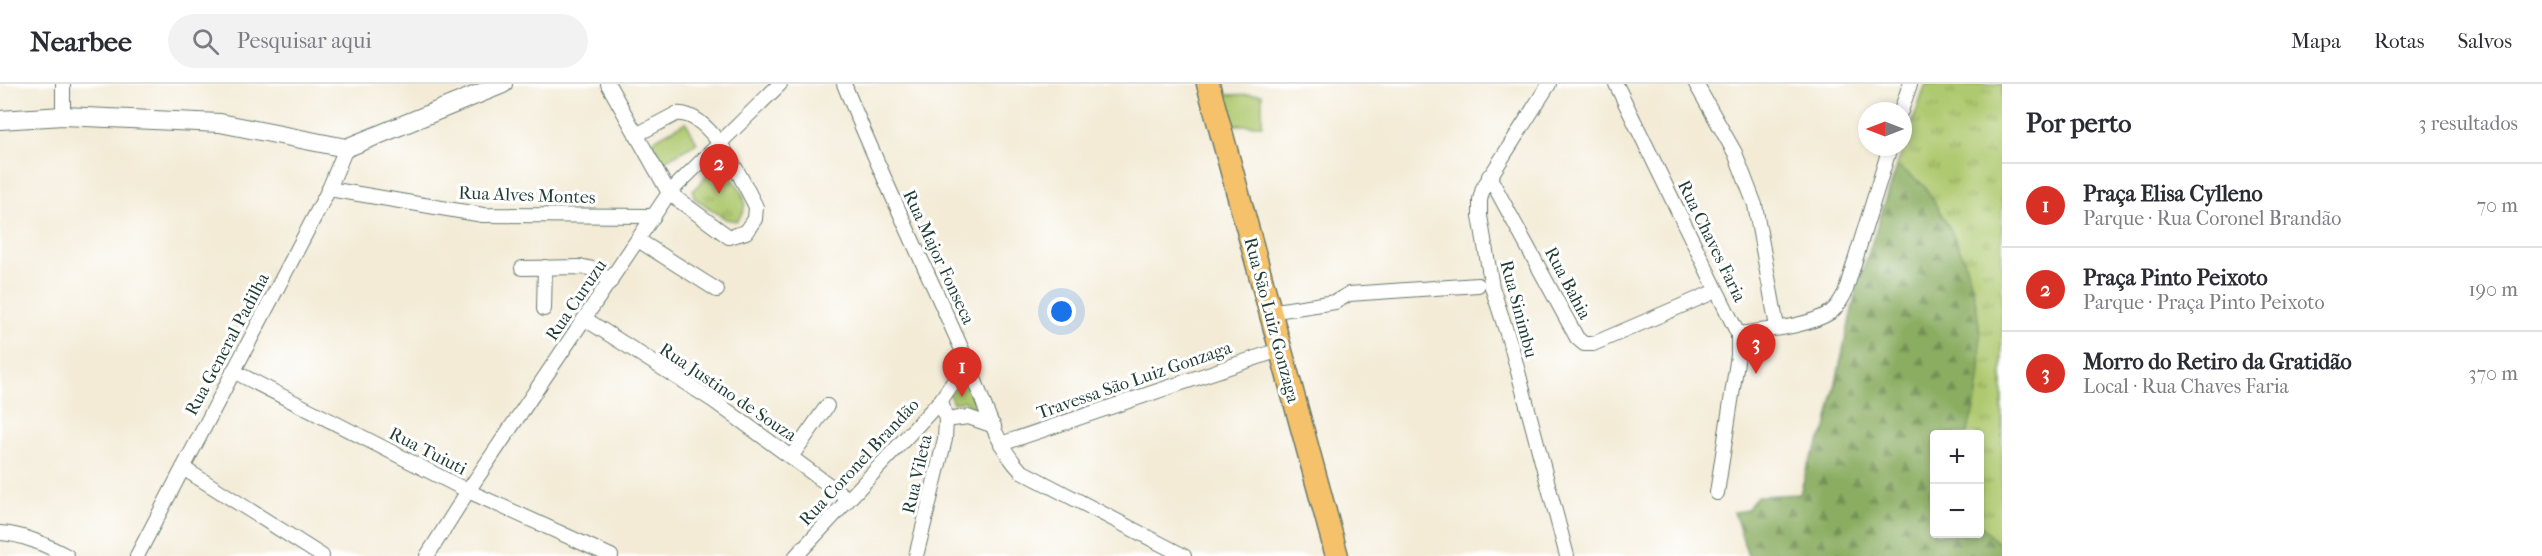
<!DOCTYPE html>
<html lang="pt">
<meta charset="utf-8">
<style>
:root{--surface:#fff;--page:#f2f2f3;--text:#2b2b33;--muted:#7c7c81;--line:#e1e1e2;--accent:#d93025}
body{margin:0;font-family:"IM FELL French Canon",serif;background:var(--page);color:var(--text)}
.controls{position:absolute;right:18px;bottom:18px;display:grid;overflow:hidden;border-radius:6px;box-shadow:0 3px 9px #0003}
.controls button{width:54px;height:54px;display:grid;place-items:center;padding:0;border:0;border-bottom:2px solid var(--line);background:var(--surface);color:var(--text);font:30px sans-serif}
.compass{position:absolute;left:1858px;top:18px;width:54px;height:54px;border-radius:50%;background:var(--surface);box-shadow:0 3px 9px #0003;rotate:270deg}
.you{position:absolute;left:1062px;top:228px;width:21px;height:21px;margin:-15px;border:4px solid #fff;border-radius:50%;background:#1a73e8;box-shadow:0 0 0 9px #1a73e833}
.badge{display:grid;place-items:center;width:39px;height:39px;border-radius:50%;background:var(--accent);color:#fff;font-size:20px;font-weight:700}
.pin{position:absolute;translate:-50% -50px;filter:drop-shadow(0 2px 3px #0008)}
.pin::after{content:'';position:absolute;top:32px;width:21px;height:18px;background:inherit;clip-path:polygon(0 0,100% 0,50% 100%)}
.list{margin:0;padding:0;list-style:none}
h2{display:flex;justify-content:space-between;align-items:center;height:78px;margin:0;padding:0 24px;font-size:26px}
h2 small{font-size:20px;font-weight:400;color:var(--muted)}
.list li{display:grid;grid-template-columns:39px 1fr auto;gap:18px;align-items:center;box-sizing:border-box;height:84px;padding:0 24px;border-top:2px solid var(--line)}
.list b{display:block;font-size:22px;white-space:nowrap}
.list p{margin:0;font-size:20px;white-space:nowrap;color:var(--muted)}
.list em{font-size:20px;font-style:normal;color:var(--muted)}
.icon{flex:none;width:33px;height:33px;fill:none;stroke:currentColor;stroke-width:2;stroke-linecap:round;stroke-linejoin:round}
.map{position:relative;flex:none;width:2002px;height:472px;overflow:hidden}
header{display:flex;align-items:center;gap:36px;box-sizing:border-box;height:84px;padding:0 30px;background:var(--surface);border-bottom:2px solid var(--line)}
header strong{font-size:28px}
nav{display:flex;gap:33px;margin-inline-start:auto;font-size:21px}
.search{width:420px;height:54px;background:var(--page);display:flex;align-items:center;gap:15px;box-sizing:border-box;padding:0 21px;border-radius:33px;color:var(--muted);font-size:22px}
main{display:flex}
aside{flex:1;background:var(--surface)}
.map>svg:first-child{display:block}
</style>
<header>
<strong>Nearbee</strong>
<div class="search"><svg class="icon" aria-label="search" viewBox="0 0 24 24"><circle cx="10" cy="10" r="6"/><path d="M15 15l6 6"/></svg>Pesquisar aqui</div>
<nav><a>Mapa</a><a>Rotas</a><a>Salvos</a></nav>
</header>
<main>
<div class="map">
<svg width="2002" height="472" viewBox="0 0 2002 472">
<defs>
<pattern id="forest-firs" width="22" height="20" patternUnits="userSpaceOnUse" patternTransform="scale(1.5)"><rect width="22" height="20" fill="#8bad62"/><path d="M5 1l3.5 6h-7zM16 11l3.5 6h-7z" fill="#718e52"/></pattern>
<pattern id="park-tufts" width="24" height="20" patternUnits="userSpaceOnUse" patternTransform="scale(1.5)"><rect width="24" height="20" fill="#afc96f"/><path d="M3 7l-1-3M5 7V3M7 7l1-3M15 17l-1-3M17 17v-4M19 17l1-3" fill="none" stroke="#8ea45c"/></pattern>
</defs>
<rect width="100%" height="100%" fill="#fff"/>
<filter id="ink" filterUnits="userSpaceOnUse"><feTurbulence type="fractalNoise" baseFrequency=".0167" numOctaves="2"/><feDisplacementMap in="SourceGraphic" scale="12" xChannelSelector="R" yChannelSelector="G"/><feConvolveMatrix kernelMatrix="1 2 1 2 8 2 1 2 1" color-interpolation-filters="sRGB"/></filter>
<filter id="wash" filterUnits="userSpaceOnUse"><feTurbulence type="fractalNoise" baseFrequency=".008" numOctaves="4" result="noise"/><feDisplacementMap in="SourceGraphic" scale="24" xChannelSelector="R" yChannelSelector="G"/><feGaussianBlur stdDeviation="1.35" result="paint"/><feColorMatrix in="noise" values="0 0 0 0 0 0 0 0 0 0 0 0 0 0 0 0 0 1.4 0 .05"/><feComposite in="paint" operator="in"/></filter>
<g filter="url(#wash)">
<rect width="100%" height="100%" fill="#f3ebd6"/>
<g fill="#afc96f" stroke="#678352" stroke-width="1.5">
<path d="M1262 10V41H1222V11Z"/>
<path d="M686 38 697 59 663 78 652 57Z"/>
</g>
<path fill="url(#forest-firs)" stroke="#55754b" stroke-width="1.5" d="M1897 82C1905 88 1915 94 1923 101 1930 109 1935 120 1940 128 1981 192 1993 279 1966 350H1934V402L1929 407 1930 412 1934 414V450H1980V441L2002 463V472H1748L1734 428 1747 426 1757 412 1800 410 1807 383 1826 344 1856 207Z"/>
<g fill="url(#park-tufts)" stroke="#678352" stroke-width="1.5">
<path d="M1926 0H2002V463L1980 441V350H1966C1993 279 1981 192 1940 128 1935 120 1930 109 1923 101 1915 94 1905 88 1897 82Z"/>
<path d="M717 84H724C737 102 756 116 737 137L726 135 694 114 693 107 709 89Z"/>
<path d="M962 292 983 334 965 317 953 319 949 310Z"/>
</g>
</g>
<g filter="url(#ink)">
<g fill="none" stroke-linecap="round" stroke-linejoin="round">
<defs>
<g id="minor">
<path d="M608 0 669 109 729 153 746 148 755 135 756 123C743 97 710 26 676 30L636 51"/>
<path d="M844 0C882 94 926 184 967 277 983 313 993 358 1021 387L1184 472"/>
<path d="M1549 0 1483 104 1480 116V132L1492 203 1512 265 1567 472"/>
<path d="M1616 0 1738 250V271L1717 409"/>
<path d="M1696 0 1735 69 1755 121 1777 243"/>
<path d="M1901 27 1910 0"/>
<path d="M63 32V0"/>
<path d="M1489 92 1577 254 1584 260H1593L1716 207"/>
<path d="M329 105 483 131 654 132"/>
<path d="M638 156 717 206"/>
<path d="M522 184 584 183 593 185 611 197"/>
<path d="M544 225 545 183"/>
<path d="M1269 228 1335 218 1349 210 1478 201"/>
<path d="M585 235 714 317 848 415"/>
<path d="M1738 250C1765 246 1808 243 1831 228 1838 223 1841 216 1845 209L1890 63"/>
<path d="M233 287 468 407 611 472"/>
<path d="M946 336 968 333 994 342"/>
<path d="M1001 360 1279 266"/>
<path d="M791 373 827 322"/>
<path d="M183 384 322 472"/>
<path d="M0 449C23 450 46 461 67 472"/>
<path d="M137 472 329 105 346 64"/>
<path d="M427 472 468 407 669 109 780 0"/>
<path d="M796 472 941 316 967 278"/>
<path d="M916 472 945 355 946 336 941 316"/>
</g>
<path id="tertiary" d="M0 36 63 32 220 39 346 64 503 0"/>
<path id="primary" d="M1208 0 1337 472"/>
</defs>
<use href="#minor" stroke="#697a6d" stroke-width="16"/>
<use href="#tertiary" stroke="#697a6d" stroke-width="20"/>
<use href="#primary" stroke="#697a6d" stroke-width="25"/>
<use href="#minor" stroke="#fff" stroke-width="14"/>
<use href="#tertiary" stroke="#fff" stroke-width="18"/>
<use href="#primary" stroke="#f5c16b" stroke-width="22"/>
</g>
</g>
<g text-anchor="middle" stroke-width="6" stroke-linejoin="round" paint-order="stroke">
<g font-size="18" fill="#1f3d34" stroke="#fff">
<text transform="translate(527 111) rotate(2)" y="6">Rua Alves Montes</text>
<text transform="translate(1712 157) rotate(64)" y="6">Rua Chaves Faria</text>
<text transform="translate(939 173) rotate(65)" y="6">Rua Major Fonseca</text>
<text transform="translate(1568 199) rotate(62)" y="6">Rua Bahia</text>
<text transform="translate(576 216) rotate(-56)" y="6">Rua Curuzu</text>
<text transform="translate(1519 225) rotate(75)" y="6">Rua Sinimbu</text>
<text transform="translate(1272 236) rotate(75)" y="6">Rua São Luiz Gonzaga</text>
<text transform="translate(227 260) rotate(-62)" y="6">Rua General Padilha</text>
<text transform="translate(1134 296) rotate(-19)" y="6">Travessa São Luiz Gonzaga</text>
<text transform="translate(728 308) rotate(34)" y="6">Rua Justino de Souza</text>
<text transform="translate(428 367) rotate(27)" y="6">Rua Tuiuti</text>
<text transform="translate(859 378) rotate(-47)" y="6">Rua Coronel Brandão</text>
<text transform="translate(917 390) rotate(-77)" y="6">Rua Vileta</text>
</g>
</g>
</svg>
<div class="controls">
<button>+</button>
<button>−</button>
</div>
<svg class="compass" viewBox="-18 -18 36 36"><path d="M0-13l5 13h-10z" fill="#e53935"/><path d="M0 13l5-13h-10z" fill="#7c7c81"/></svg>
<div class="you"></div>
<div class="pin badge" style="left:962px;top:313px">1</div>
<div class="pin badge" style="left:719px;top:110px">2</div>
<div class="pin badge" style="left:1756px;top:290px">3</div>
</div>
<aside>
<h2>Por perto<small>3 resultados</small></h2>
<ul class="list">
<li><span class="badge">1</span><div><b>Praça Elisa Cylleno</b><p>Parque · Rua Coronel Brandão</p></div><em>70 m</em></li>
<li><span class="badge">2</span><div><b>Praça Pinto Peixoto</b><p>Parque · Praça Pinto Peixoto</p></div><em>190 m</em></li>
<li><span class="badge">3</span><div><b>Morro do Retiro da Gratidão</b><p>Local · Rua Chaves Faria</p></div><em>370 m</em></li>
</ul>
</aside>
</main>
